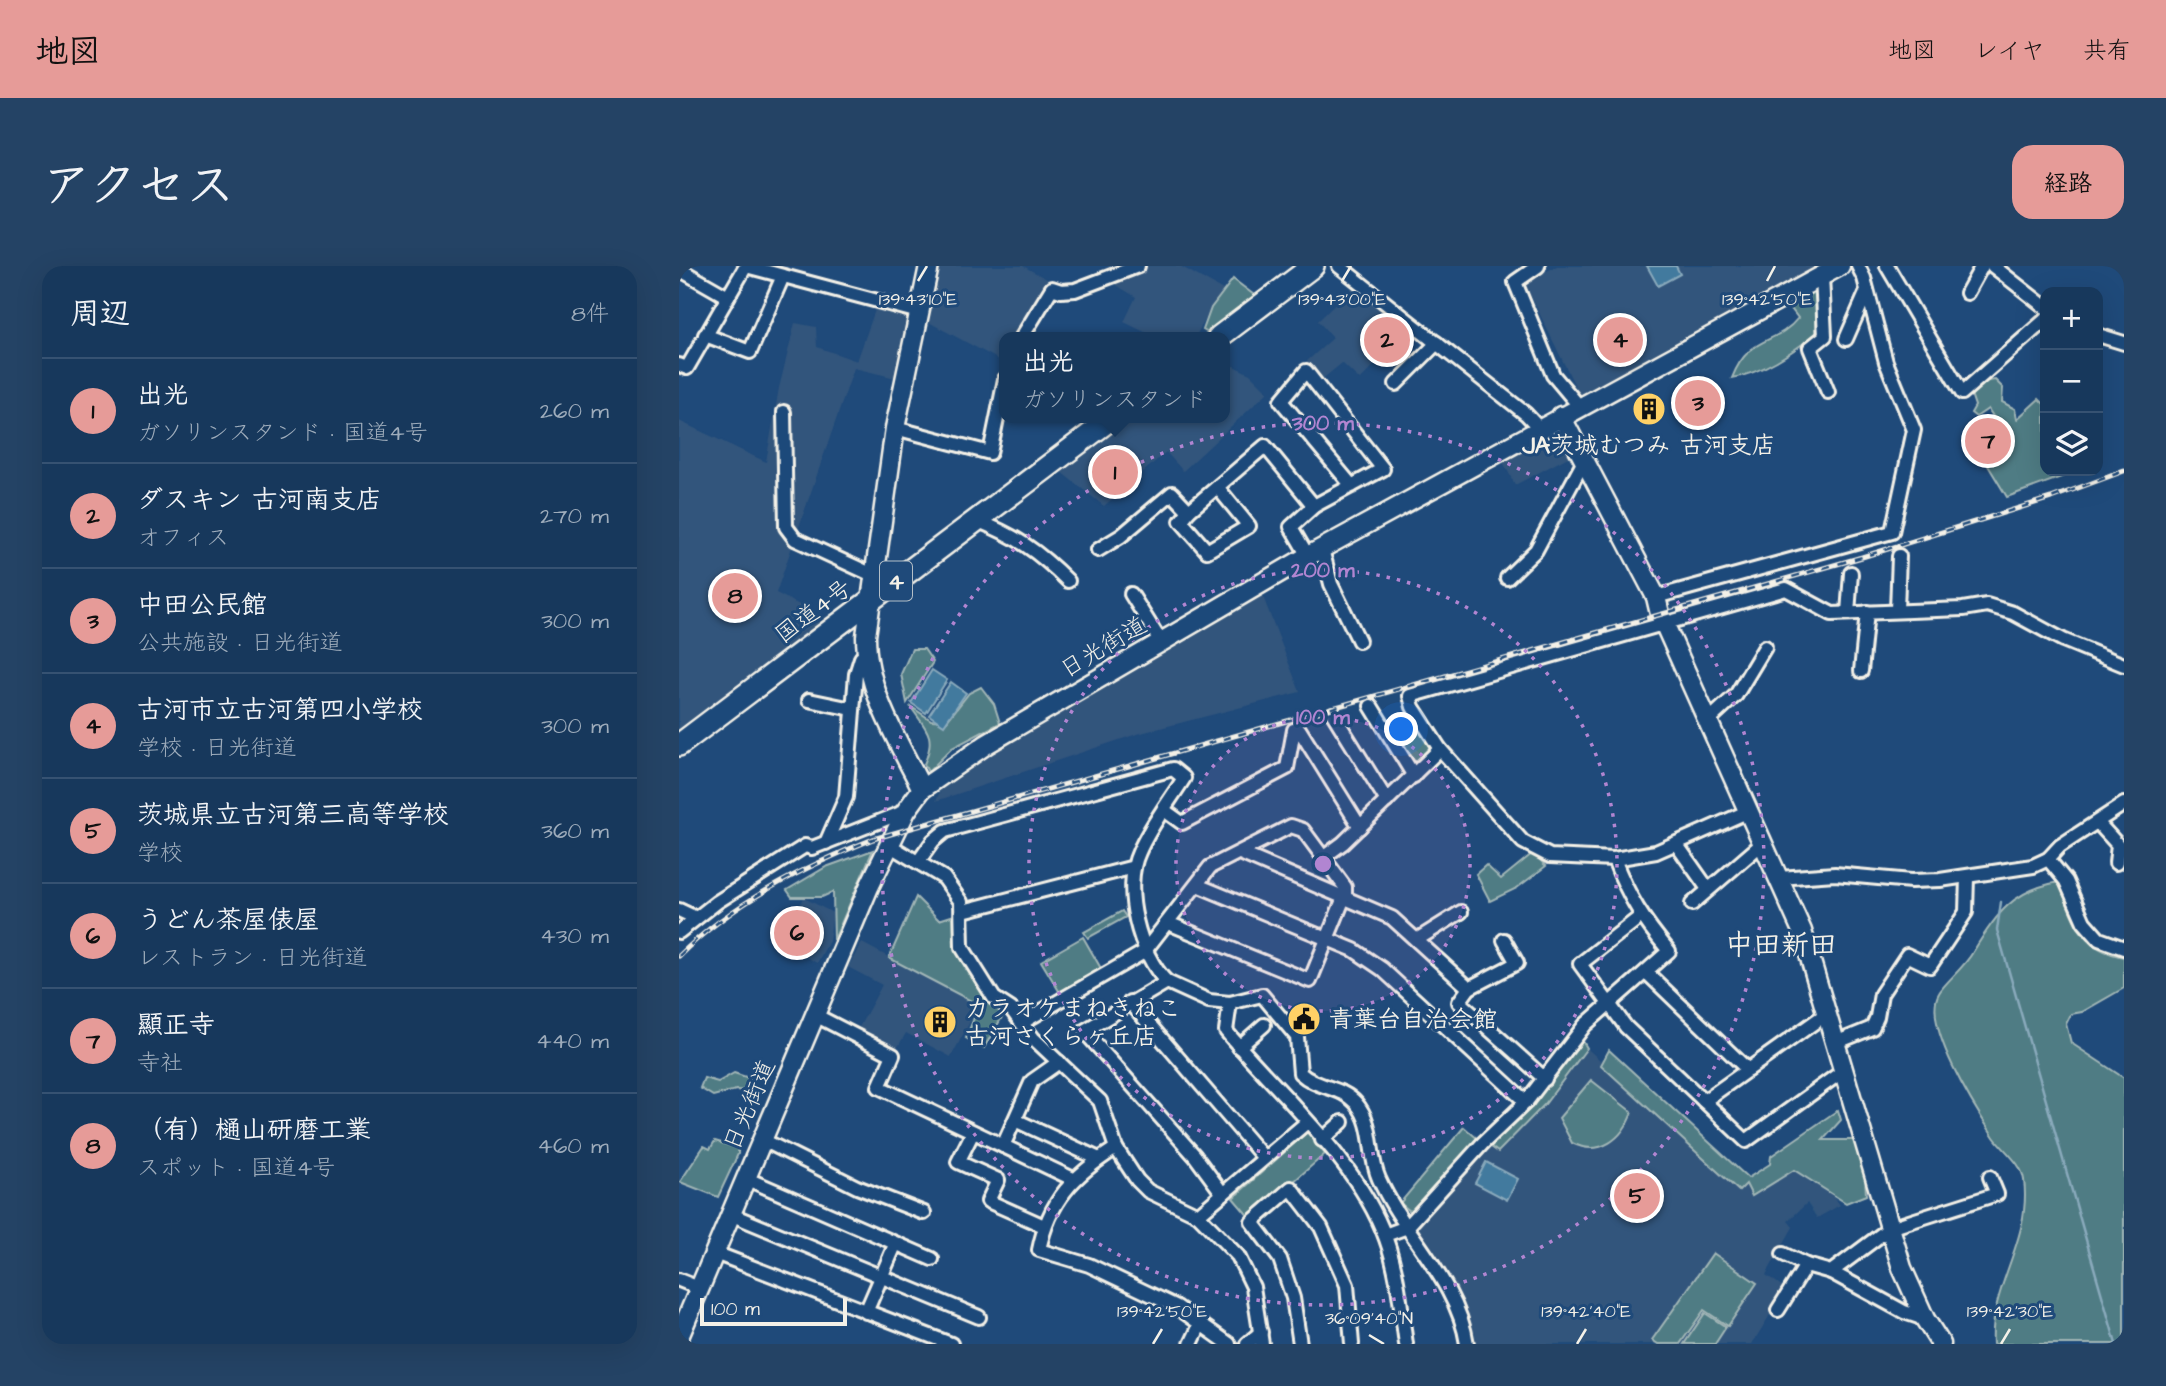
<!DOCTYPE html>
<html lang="ja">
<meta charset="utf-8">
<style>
:root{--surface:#17385c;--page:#244365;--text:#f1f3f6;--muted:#9eacbb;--line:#365272;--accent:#e69b98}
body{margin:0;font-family:"Architects Daughter","Klee One",sans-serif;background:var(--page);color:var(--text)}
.controls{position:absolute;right:21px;top:21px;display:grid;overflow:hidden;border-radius:14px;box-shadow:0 7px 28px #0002}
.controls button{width:63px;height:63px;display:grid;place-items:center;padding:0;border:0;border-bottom:2px solid var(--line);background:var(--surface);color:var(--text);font:35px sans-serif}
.scale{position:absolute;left:21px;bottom:18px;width:147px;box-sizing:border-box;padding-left:7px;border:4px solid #f4f1e8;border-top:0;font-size:19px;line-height:24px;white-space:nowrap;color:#f4f1e8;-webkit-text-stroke:5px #1f4a7a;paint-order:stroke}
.you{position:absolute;left:723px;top:464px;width:24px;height:24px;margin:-18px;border:5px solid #fff;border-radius:50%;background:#1a73e8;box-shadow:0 0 0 10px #1a73e833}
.badge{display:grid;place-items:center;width:46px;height:46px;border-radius:50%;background:var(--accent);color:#111;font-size:23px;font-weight:700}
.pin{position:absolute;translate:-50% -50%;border:4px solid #fff;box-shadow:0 2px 7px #0006}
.popup{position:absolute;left:320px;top:66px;width:231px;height:91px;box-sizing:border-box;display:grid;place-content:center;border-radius:14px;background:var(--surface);filter:drop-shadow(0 2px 5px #0005);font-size:23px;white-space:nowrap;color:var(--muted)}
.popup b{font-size:26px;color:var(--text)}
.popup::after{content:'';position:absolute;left:50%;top:100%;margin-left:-14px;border:14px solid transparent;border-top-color:var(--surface)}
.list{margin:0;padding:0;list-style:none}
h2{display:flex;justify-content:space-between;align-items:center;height:91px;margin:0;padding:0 28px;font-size:30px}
h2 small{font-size:23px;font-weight:400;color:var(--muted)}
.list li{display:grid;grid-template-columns:46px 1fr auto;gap:21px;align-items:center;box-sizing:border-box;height:105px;padding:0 28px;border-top:2px solid var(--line)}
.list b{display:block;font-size:26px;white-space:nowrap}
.list p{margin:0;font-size:23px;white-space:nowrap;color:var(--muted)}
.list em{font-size:23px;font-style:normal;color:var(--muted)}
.icon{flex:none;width:38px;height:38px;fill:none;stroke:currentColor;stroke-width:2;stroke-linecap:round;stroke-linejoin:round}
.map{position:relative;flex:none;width:1445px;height:1078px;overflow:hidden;border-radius:21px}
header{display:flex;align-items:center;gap:42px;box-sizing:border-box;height:98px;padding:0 35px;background:var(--accent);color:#111}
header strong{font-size:33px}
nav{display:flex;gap:38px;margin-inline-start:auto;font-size:24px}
.intro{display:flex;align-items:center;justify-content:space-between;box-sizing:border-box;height:168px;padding:0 42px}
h1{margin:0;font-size:49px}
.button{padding:18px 32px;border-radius:21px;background:var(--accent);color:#111;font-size:24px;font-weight:700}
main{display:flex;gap:42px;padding:0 42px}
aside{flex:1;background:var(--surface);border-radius:21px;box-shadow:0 7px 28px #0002}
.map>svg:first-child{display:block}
</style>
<header>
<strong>地図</strong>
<nav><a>地図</a><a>レイヤ</a><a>共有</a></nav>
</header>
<div class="intro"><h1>アクセス</h1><a class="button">経路</a></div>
<main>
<aside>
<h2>周辺<small>8件</small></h2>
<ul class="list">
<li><span class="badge">1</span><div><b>出光</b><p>ガソリンスタンド · 国道4号</p></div><em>260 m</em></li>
<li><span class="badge">2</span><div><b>ダスキン 古河南支店</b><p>オフィス</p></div><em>270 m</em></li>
<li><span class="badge">3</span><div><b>中田公民館</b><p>公共施設 · 日光街道</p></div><em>300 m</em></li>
<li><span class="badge">4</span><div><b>古河市立古河第四小学校</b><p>学校 · 日光街道</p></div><em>300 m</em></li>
<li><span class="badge">5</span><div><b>茨城県立古河第三高等学校</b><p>学校</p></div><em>360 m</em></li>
<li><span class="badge">6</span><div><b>うどん茶屋俵屋</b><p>レストラン · 日光街道</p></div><em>430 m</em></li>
<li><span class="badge">7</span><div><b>顯正寺</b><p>寺社</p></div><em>440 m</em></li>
<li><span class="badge">8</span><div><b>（有）樋山研磨工業</b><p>スポット · 国道4号</p></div><em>460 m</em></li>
</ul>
</aside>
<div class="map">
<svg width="1445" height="1078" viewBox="0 0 1445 1078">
<rect width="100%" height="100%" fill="#1f4a7a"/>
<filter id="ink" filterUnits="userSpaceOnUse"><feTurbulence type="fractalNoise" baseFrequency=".0143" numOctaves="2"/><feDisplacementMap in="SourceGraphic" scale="14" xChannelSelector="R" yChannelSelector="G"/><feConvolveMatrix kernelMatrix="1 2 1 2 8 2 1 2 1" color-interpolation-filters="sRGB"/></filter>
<g filter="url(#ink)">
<g fill="#32557c">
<path d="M254 0H344L375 17 342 71H326V97L242 52Z"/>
<path d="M463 0H501L544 24 516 71H476L445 56 457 31 424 11Z"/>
<path d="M878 0H1144L902 132 845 16Z"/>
<path d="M676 19 732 61 681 114 663 97 641 115 627 96 654 72 639 55Z"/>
<path d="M197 41 235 51 221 113 175 102 97 327 150 354 0 472V155L87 196 100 122 116 57 137 61 138 81 178 95Z"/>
<path d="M546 96 571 108 589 126 504 205 487 186 425 240 382 206 453 152H546Z"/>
<path d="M879 158 895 188 836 219 820 188Z"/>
<path d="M581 323 621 426 458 468 257 535 265 515 290 490Z"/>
<path d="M125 632 154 647 150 675 138 697 100 676Z"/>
<path d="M183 677 300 739 272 791 227 767 214 789 176 769 203 719 169 701Z"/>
<path d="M900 775 922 795 928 788 1073 922 1119 900 1133 919 1142 914 1161 939 1138 952 1128 937 1109 955 1114 961 1087 1009 1107 1023 1073 1078H792L733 961Z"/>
</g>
<g fill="#4f7c84" stroke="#a2b6b6" stroke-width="2">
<path d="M554 13 579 32 531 68 524 64 532 42Z"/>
<path d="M1139 19 1137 68C1112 87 1084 107 1053 112 1070 68 1097 80 1119 52L1107 36Z"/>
<path d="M1316 114 1324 122 1323 136 1336 143 1338 153 1360 133 1366 139V205H1381L1385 210 1328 231 1302 188 1305 185 1299 184 1312 173 1318 156 1309 143 1297 151 1292 147 1296 140 1291 125 1303 116Z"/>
<path d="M233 383H245L254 396 228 437 222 408Z"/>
<path d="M302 421 315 438 321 457 273 482 249 506 245 498C258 469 247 463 231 440L252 454 268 455 290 427Z"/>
<path d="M732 444 758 482 735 506 708 459Z"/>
<path d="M194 584 155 674 154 626 143 631H113L108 624 147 601Z"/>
<path d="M854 587 867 600 838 622 811 635 797 608 807 599 822 613Z"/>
<path d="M1380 616C1394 653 1401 683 1445 691V722L1403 746 1392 748 1387 758 1392 777 1445 812V1078H1314C1310 1020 1353 975 1345 914 1343 897 1324 884 1315 871 1297 844 1242 758 1260 727 1266 716 1285 702 1294 686 1317 648 1334 624 1380 616Z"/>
<path d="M237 631 260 654 278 648 280 686 309 734 326 746 305 782 287 772 300 739 210 692Z"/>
<path d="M443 645 447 651 409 672 405 666Z"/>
<path d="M404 671 424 706 383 730 362 695Z"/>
<path d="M902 772 908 782 866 838 819 886 808 878Z"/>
<path d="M930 784 1069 912 1091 898 1092 890 1159 844 1162 854 1144 874H1175L1186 910 1187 929 1167 937 1115 904 1073 930 1067 918 1060 925 922 799Z"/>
<path d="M55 807 76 814 70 825 57 824 34 830 21 822 25 812 39 816Z"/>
<path d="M912 814 953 846C944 873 921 891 893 877L880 852Z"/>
<path d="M785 861 800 874 736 949 721 937Z"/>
<path d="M628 866 646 888 572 953 554 932Z"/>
<path d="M36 875 59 882V888L39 931 1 916 25 880 31 883Z"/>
<path d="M1034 987 1078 1017 1049 1060 1025 1044 1001 1078H979L973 1074Z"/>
<path d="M1026 1047 1047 1061 1036 1078H1005Z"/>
</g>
<g fill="#437a9e" stroke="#8aaabc" stroke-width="2">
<path d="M968 0H997L1001 8 979 20Z"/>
<path d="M253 404 268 414 247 447 232 437Z"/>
<path d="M272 416 287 427 265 459 250 449Z"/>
<path d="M807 896 839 913 828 934 796 917Z"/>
</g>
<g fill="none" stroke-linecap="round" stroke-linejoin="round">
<path stroke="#8aaabc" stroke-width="2.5" d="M1322 636 1318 664 1437 1078"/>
<defs>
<g id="street">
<path d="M67 0 240 46"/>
<path d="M660 0 847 148 860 162"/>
<path d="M859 0 836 16 874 109 900 140"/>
<path d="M1208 0 1283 127 1366 54"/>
<path d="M1314 0 1366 41"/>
<path d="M0 3 49 31 67 0"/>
<path d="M1143 10 1146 70 1131 82 1149 126"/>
<path d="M1288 27 1303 0"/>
<path d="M26 69 71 86 104 10"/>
<path d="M1419 69 1445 77"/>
<path d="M343 71 373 22 382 25 396 24 459 0"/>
<path d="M1167 73 1188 25"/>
<path d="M0 99 8 102 49 31"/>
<path d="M717 118 758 77"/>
<path d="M105 146 107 261 116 273 196 310"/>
<path d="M216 162 311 187 326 113"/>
<path d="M635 240 704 203 627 105 602 135 673 220"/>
<path d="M510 245 502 255 528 285 570 260 539 222"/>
<path d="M297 254C337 270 359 285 389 315"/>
<path d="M643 283 652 318 680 375"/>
<path d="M419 284 442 270 493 227 510 245 586 180 635 240 612 261 629 290"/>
<path d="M828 312 857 284 905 195"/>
<path d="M452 328 482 376"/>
<path d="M977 331 1213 266 1235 164 1207 96 1185 12 1179 0"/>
<path d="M1218 344 1220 290"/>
<path d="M1169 347 1172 307"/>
<path d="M1182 405 1188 346"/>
<path d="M130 434 173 443"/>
<path d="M692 440 735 510"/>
<path d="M654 448 708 535"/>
<path d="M1030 454 1057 429 1086 381"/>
<path d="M485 544 503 557 608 502 615 464 620 463 681 561"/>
<path d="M1070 545 977 586 935 593 871 590 844 576 761 483 734 441 731 430 1107 323 1153 348 1284 343 1308 339 1334 347 1384 374 1445 399"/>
<path d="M1419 557 1439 579 1437 597"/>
<path d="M147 577 167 531 177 408 182 392 187 389"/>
<path d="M210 579 265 612 282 636 283 681 315 732 332 743 354 772 421 835 437 882 458 914 469 925 519 949 559 990 574 1021 583 1078"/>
<path d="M998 579 1029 623"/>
<path d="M561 587 713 652 790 722 780 736 866 813"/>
<path d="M645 591 664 577 761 483"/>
<path d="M1369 593 1387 615 1405 656 1420 673 1445 682"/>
<path d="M239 596 254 575 266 565 494 503 505 512C490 536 471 560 460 586 443 622 460 689 488 716"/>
<path d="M1100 612 1156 608 1232 615 1261 614 1354 600 1369 593 1381 580 1445 538"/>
<path d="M518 619 675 684 703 703 847 836 906 759 990 685C964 654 950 632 935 593"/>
<path d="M1013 638 1085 576"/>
<path d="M0 644 17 652"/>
<path d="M284 645 455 601"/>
<path d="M961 651 901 698 947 761 1025 835 1147 748"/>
<path d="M0 666 38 636 126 580 133 582 227 545"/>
<path d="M739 673 782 646"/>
<path d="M968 707 1069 804"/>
<path d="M790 722 838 697 825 674"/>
<path d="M451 736 585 892"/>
<path d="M551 737 583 729 618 771 621 807C638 823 662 820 677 837 696 859 689 889 700 913 725 969 779 1016 788 1078"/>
<path d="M134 748 214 789 200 821 394 913"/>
<path d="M344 756 465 686 531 601 612 560 624 564 666 621V629L631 715 489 657"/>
<path d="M1156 777 1193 762 1198 751 1202 728 1228 689 1251 700 1287 646 1288 611"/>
<path d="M560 781 585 759"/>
<path d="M1025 835 1067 875 1164 805"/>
<path d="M336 854 420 893"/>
<path d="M294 866 279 896 319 914 309 935 365 960"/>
<path d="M82 873 178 921 245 947"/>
<path d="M643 874 663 856"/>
<path d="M324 880 353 815 380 796"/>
<path d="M437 882C395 909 370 934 360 984L410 999 498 1041 550 1078"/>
<path d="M66 912 253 993"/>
<path d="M544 928 516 890 405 765 488 716 530 735 551 737 547 765C599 828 679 894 707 973 719 1006 722 1043 727 1078"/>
<path d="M51 948 300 1051"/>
<path d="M519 949 627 857"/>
<path d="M706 969 728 961 804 877 847 836"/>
<path d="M36 987 272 1078"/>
<path d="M1104 988 1127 999 1152 1006 1211 962 1318 928 1311 911"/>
<path d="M1152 1006 1225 1046 1246 1053"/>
<path d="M0 1014 20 1022"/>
<path d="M1099 1044 1127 999"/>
<path d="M187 1046 216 979"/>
<path d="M512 1078 521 1059"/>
<path d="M568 1078 582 1066"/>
<path d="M621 1078 614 1032 601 993 573 956 612 922 642 961 668 1019 673 1078"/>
</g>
<g id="secondary">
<path d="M882 150 977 331 981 348 1123 665 1223 1002 1246 1053 1262 1078"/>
<path d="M243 523C219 475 187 424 187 370L216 162 250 0"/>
<path d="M0 1071 190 621 227 545 243 523 308 478 629 290 1161 0"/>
</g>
<g id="highway">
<path d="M540 71 634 0"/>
<path d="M0 479 433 152"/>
</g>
</defs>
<use href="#street" stroke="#f4f1e8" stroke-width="18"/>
<use href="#secondary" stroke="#f4f1e8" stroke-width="23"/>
<use href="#highway" stroke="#f4f1e8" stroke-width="26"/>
<use href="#street" stroke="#1f4a7a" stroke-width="12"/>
<use href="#secondary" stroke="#1f4a7a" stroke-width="18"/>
<use href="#highway" stroke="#1f4a7a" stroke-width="21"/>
<defs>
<path id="rail" d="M0 690C53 637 125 601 194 573L1183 291 1372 232 1445 205"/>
</defs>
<use href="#rail" stroke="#f4f1e8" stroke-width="5"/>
<use href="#rail" stroke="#1f4a7a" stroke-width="2.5" stroke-dasharray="8" stroke-linecap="butt"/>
</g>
</g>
<path fill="none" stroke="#f4f1e8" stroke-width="2.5" d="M239 15 248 0M663 15 672 0M1088 15 1096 0M690 1069 705 1078M474 1078 483 1063M898 1078 907 1063M1322 1078 1331 1063"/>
<circle cx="644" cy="598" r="147" fill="#b185d1" fill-opacity=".12"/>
<g fill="none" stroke="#b185d1" stroke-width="3.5" stroke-dasharray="3.5 7">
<circle cx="644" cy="598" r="147"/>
<circle cx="644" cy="598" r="294"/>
<circle cx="644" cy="598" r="441"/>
</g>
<defs>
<symbol id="building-disc" viewBox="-11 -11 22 22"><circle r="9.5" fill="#ffd166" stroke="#1f4a7a"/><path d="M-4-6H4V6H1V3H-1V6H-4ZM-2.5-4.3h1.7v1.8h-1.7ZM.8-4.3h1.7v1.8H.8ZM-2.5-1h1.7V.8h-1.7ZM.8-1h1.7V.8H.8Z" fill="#111"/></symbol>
<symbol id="civic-disc" viewBox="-11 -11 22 22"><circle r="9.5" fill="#ffd166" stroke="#1f4a7a"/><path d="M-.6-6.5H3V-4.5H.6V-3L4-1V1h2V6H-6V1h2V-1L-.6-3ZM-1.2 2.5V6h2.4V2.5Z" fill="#111"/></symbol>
</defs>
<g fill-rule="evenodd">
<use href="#building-disc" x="951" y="124" width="38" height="38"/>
<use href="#civic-disc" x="606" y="734" width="38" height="38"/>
<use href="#building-disc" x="242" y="737" width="38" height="38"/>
</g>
<g text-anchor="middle" stroke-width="6" stroke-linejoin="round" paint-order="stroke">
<rect fill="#1f4a7a" stroke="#b4bfc7" stroke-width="2" x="201" y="295.5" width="32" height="39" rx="5"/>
<g font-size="23" font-weight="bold" fill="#f4f1e8">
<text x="217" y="323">4</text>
</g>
<g font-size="24" font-weight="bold" fill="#f4f1e8" stroke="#1f4a7a" text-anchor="start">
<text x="970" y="187" text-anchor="middle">JA茨城むつみ 古河支店</text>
<text x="286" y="750">カラオケまねきねこ<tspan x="286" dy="28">古河さくらヶ丘店</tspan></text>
<text x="650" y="761">青葉台自治会館</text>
</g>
<g font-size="24" fill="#f4f1e8" stroke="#1f4a7a">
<text transform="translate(134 345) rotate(-37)" y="8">国道4号</text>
<text transform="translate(424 381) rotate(-31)" y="8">日光街道</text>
<text transform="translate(70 839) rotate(-67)" y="8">日光街道</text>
</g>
<g font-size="28" font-weight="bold" fill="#f4f1e8" stroke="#1f4a7a">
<text x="1102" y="688">中田新田</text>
</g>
</g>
<g font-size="18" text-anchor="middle" fill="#f4f1e8" stroke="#1f4a7a" stroke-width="6" stroke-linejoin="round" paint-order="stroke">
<text x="239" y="39">139°43'10"E</text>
<text x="663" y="39">139°43'00"E</text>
<text x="1088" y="39">139°42'50"E</text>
<text x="483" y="1051">139°42'50"E</text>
<text x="907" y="1051">139°42'40"E</text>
<text x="1331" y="1051">139°42'30"E</text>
<text x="690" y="1058">36°09'40"N</text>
</g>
<circle cx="644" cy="598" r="10" fill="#b185d1" stroke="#1f4a7a" stroke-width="3.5"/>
<g font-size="21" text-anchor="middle" font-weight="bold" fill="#b185d1" stroke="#1f4a7a" stroke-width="6" stroke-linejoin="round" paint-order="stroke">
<text x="644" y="164">300 m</text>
<text x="644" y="311">200 m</text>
<text x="644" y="458">100 m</text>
</g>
</svg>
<div class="controls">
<button>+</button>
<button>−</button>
<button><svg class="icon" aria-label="layers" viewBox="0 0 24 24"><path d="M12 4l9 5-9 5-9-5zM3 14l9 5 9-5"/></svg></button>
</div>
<div class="scale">100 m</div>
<div class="you"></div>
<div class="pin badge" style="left:436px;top:206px">1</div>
<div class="popup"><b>出光</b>ガソリンスタンド</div>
<div class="pin badge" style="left:708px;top:74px">2</div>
<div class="pin badge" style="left:1019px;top:137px">3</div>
<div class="pin badge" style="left:941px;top:74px">4</div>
<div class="pin badge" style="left:958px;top:930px">5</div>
<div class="pin badge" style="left:118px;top:667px">6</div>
<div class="pin badge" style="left:1309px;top:175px">7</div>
<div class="pin badge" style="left:56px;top:330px">8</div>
</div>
</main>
